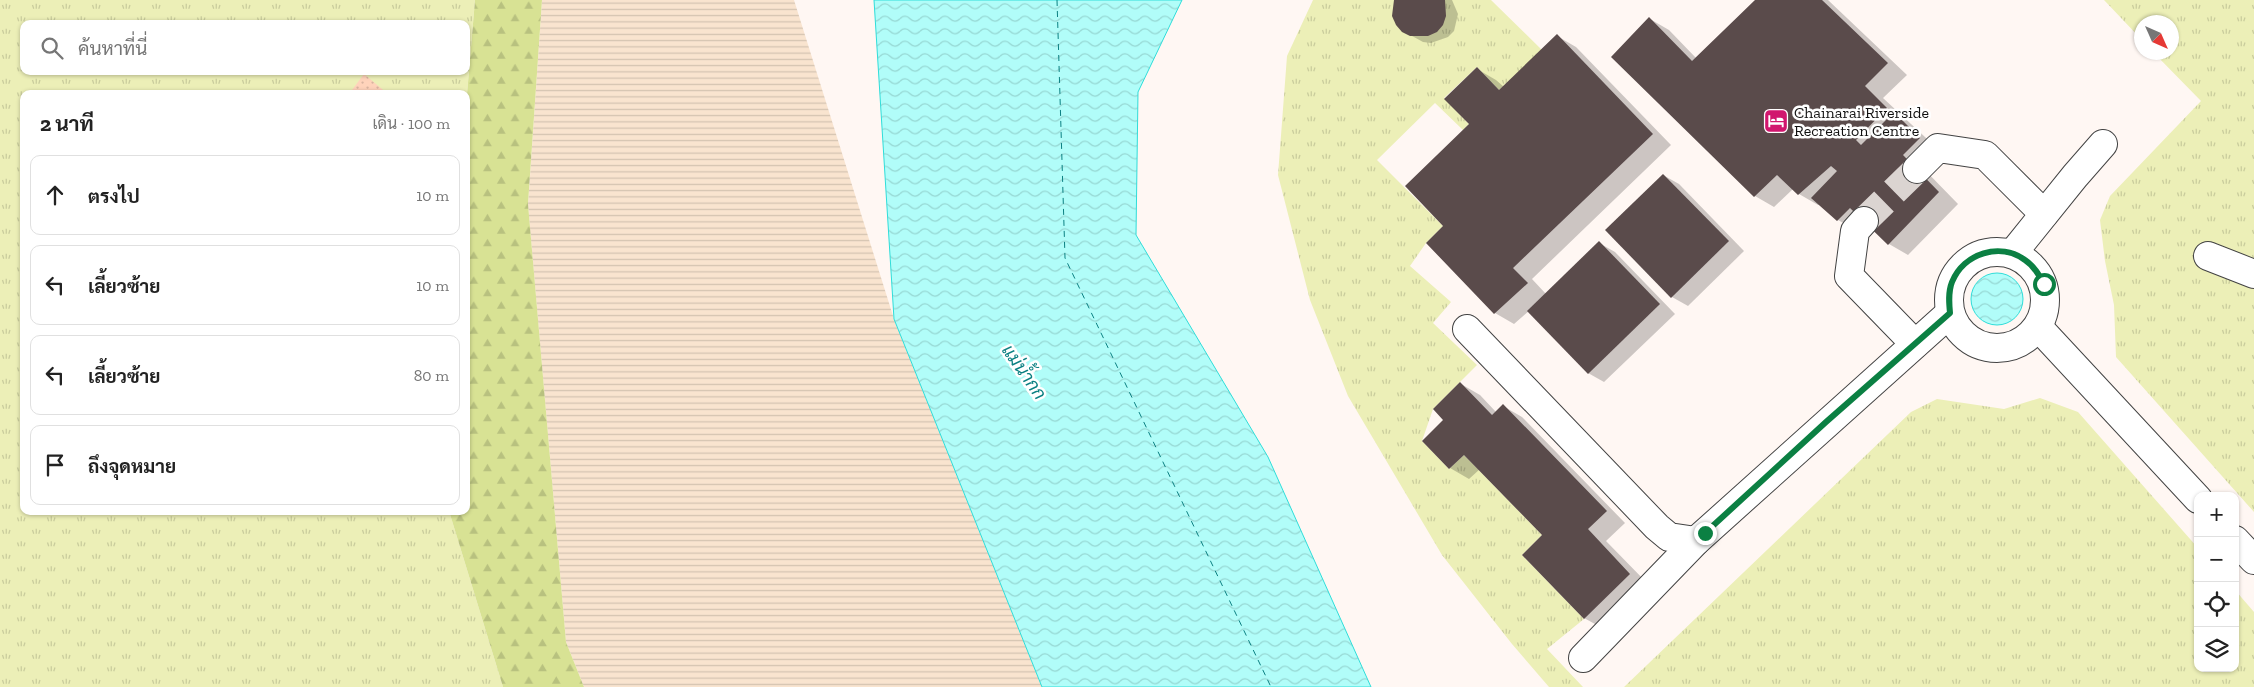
<!DOCTYPE html>
<html lang="th">
<meta charset="utf-8">
<style>
:root{--surface:#fff;--page:#f6f6f6;--text:#222;--muted:#767676;--line:#e0e0e0}
body{margin:0;font-family:"Zilla Slab",Sarabun,serif;background:var(--page);color:var(--text)}
.controls{position:absolute;right:15px;bottom:15px;display:grid;overflow:hidden;border-radius:10px;box-shadow:0 1px 4px #0004}
.controls button{width:45px;height:45px;display:grid;place-items:center;padding:0;border:0;border-bottom:1px solid var(--line);background:var(--surface);color:var(--text);font:25px sans-serif}
.compass{position:absolute;left:2134px;top:15px;width:45px;height:45px;border-radius:50%;background:var(--surface);box-shadow:0 1px 4px #0004;rotate:135deg}
.stop{position:absolute;width:15px;height:15px;margin:-11px;border:4px solid #0b8043;border-radius:50%;background:#fff}
.stop.end{background:#0b8043;border-color:#fff;box-shadow:0 1px 5px #0008}
.list{margin:0;padding:0;list-style:none}
h2{display:flex;justify-content:space-between;align-items:center;height:65px;margin:0;padding:0 20px;font-size:21px}
h2 small{font-size:16px;font-weight:400;color:var(--muted)}
.list li{display:grid;grid-template-columns:32px 1fr auto;gap:15px;align-items:center;box-sizing:border-box;height:80px;margin:0 10px 10px;padding:0 10px;border:1px solid var(--line);border-radius:10px}
.list b{display:block;font-size:19px;white-space:nowrap}
.list em{font-size:16px;font-style:normal;color:var(--muted)}
.icon{flex:none;width:28px;height:28px;fill:none;stroke:currentColor;stroke-width:2;stroke-linecap:round;stroke-linejoin:round}
.map{position:relative;flex:none;width:2254px;height:687px;overflow:hidden}
.search{position:absolute;background:var(--surface);box-shadow:0 1px 4px #0004;left:20px;top:20px;width:450px;height:55px;display:flex;align-items:center;gap:12px;box-sizing:border-box;padding:0 18px;border-radius:10px;color:var(--muted);font-size:19px}
.panel{position:absolute;background:var(--surface);box-shadow:0 1px 4px #0004;left:20px;top:90px;width:450px;height:425px;border-radius:10px}
.map>svg:first-child{display:block}
</style>
<div class="map">
<svg width="2254" height="687" viewBox="0 0 2254 687">
<defs>
<pattern id="farmland-rules" width="6" height="5" patternUnits="userSpaceOnUse" patternTransform="scale(1.25)"><rect width="6" height="5" fill="#f9e4cf"/><path d="M0 2.5h6" fill="none" stroke="#d4c3b1"/></pattern>
<pattern id="grass-tufts" width="24" height="20" patternUnits="userSpaceOnUse" patternTransform="scale(1.25)"><rect width="24" height="20" fill="#ecefb7"/><path d="M3 7l-1-3M5 7V3M7 7l1-3M15 17l-1-3M17 17v-4M19 17l1-3" fill="none" stroke="#c9cc9c"/></pattern>
<pattern id="forest-firs" width="22" height="20" patternUnits="userSpaceOnUse" patternTransform="scale(1.25)"><rect width="22" height="20" fill="#d8e294"/><path d="M5 1l3.5 6h-7zM16 11l3.5 6h-7z" fill="#b8c17f"/></pattern>
<pattern id="sand-dots" width="8" height="8" patternUnits="userSpaceOnUse" patternTransform="scale(1.25)"><rect width="8" height="8" fill="#ffd3bb"/><path d="M2 2h.1M6 6h.1" fill="none" stroke="#dab4a0" stroke-width="1.8" stroke-linecap="round"/></pattern>
<pattern id="water-waves" width="16" height="10" patternUnits="userSpaceOnUse" patternTransform="scale(1.25)"><rect width="16" height="10" fill="#b1fdf9"/><path d="M0 5q4-4 8 0t8 0" fill="none" stroke="#97d8d4"/></pattern>
</defs>
<rect width="100%" height="100%" fill="#fff7f3"/>
<path fill="url(#farmland-rules)" d="M542 0H794L894 319 1042 687H584L566 642 528 205Z"/>
<g fill="url(#grass-tufts)" fill-rule="evenodd">
<path d="M0 0H475L466 106V94H24V511H449L503 687H0ZM24 24H466V71H24Z"/>
<path d="M1313 0H1491L1542 50 1499 90 1477 67 1444 98 1469 124 1463 130 1435 103 1377 160 1443 226 1426 243 1410 266 1451 302 1433 323 1477 365 1433 409 1422 441 1449 469 1464 455 1542 535 1522 555 1584 619 1547 649 1583 687H1549L1512 644 1442 555 1348 396 1310 300 1278 175 1287 56Z"/>
<path d="M2104 0H2254V512L2116 357 2114 305 2105 261 2100 220 2110 196 2201 101 2154 53 2172 52V22H2142L2141 39Z"/>
<path d="M2040 398 2078 412 2198 548V668H2235V590L2254 612V687H1624L1911 412 1937 399 2004 409Z"/>
</g>
<path fill="url(#forest-firs)" d="M475 0H542L528 204 566 642 584 687H503L449 511H466V106Z"/>
<path fill="url(#sand-dots)" d="M364 74 388 94H349Z"/>
<g fill="url(#water-waves)" stroke="#2fddd9">
<path d="M874 0H1182L1138 92 1136 235 1268 457 1371 687H1042L894 319Z"/>
<circle cx="1997" cy="299" r="26"/>
</g>
<g fill="#0003">
<path d="M1396 0H1452L1458 14 1454 31 1448 37 1431 43 1423 42 1403 31Z"/>
<path d="M1757 0H1828L1907 75 1883 98 1939 150 1921 166 1958 204 1908 255 1889 244 1866 222 1857 231 1838 220 1820 204 1818 205 1799 194 1793 189 1774 207 1755 196 1650 19 1669 30 1697 59Z"/>
<path d="M1557 36 1576 47 1671 145 1532 279 1546 294 1599 243 1615 252 1675 314 1604 382 1588 373 1529 311 1514 324 1495 313 1428 243 1445 227 1471 124 1477 69 1496 80 1504 87Z"/>
<path d="M1663 175 1679 184 1744 251 1688 306 1672 297Z"/>
<path d="M1461 384 1480 395 1496 412 1503 406 1522 417 1625 523 1606 541 1649 585 1604 629 1584 618 1544 535 1480 469 1469 479 1450 468 1445 420Z"/>
</g>
<g fill="none" stroke-linecap="round" stroke-linejoin="round">
<path stroke="#0b8082" stroke-width="1" stroke-dasharray="6 5" stroke-linecap="butt" d="M1057 0 1065 258 1271 687"/>
</g>
<g fill="#5a4b4b">
<path d="M1394 0H1445L1446 16 1443 25 1437 32 1428 36H1410L1402 32 1396 25 1392 16Z"/>
<path d="M1755 0H1822L1888 63 1865 86 1887 108 1856 140 1861 145 1894 112 1920 138 1903 155 1939 192 1888 245 1850 208 1837 221 1811 198 1837 171 1831 166 1798 195 1777 175 1754 197 1611 57 1649 17 1692 61Z"/>
<path d="M1557 34 1653 134 1513 268 1528 283 1494 314 1426 243 1443 226 1405 186 1469 124 1444 99 1477 67 1499 90Z"/>
<path d="M1663 174 1729 241 1671 298 1605 230Z"/>
<path d="M1599 241 1660 304 1588 374 1527 311Z"/>
<path d="M1460 382 1492 415 1503 404 1607 511 1588 529 1630 574 1584 619 1522 555 1542 535 1464 455 1449 469 1422 441 1443 420 1433 409Z"/>
</g>
<g fill="none" stroke-linecap="round" stroke-linejoin="round">
<path stroke="#dbd4d1" stroke-width="28" stroke-dasharray="28 14" stroke-linecap="butt" d="M1864 221 1917 169"/>
<defs>
<g id="minor">
<path d="M1917 169 1938 148 1985 155 2044 214"/>
<path d="M1864 221 1855 231 1849 276 1915 344"/>
<circle cx="1997" cy="300" r="48"/>
<path d="M2013 253 2075 176 2103 144"/>
<path d="M2208 256 2254 274"/>
<path d="M2038 327 2198 499"/>
<path d="M1467 329 1657 527 1669 537 1696 541 1950 313"/>
<path d="M2235 540 2254 560"/>
<path d="M1583 658 1696 541"/>
</g>
</defs>
<use href="#minor" stroke="#434343" stroke-width="30"/>
<use href="#minor" stroke="#fff" stroke-width="28"/>
</g>
<g fill="none" stroke-linecap="round" stroke-linejoin="round">
<path stroke="#0b8043" stroke-width="6" d="M1705 533 1826 422 1950 313C1949 303 1948 292 1952 282 1964 253 2000 242 2025 260 2034 266 2039 275 2044 284"/>
</g>
<defs>
<symbol id="hotel-square" viewBox="-11 -11 22 22"><rect x="-9" y="-9" width="18" height="18" rx="4" fill="#d1166e" stroke="#fff"/><path d="M-6-4.5h1.5V1H6V5H4.5V3h-9V5H-6ZM-4 0a1.8 1.8 0 1 1 3.6 0ZM.5 0V-2.5h3Q6-2.5 6 0Z" fill="#fff"/></symbol>
</defs>
<g fill-rule="evenodd">
<use href="#hotel-square" x="1762" y="107" width="28" height="28"/>
</g>
<g text-anchor="middle" stroke-width="5" stroke-linejoin="round" paint-order="stroke">
<g font-size="16" fill="#101010" stroke="#fff" text-anchor="start">
<text x="1794" y="118">Chainarai Riverside<tspan x="1794" dy="18">Recreation Centre</tspan></text>
</g>
<g font-size="18" font-style="italic" fill="#0b8082" stroke="#fff">
<text transform="translate(1024 372) rotate(55)" y="6">แม่น้ำกก</text>
</g>
</g>
</svg>
<div class="controls">
<button>+</button>
<button>−</button>
<button><svg class="icon" aria-label="locate" viewBox="0 0 24 24"><circle cx="12" cy="12" r="6"/><path d="M12 2v4M12 18v4M2 12h4M18 12h4"/></svg></button>
<button><svg class="icon" aria-label="layers" viewBox="0 0 24 24"><path d="M12 4l9 5-9 5-9-5zM3 14l9 5 9-5"/></svg></button>
</div>
<svg class="compass" viewBox="-18 -18 36 36"><path d="M0-13l5 13h-10z" fill="#e53935"/><path d="M0 13l5-13h-10z" fill="#767676"/></svg>
<div class="stop" style="left:2044px;top:284px"></div>
<div class="stop end" style="left:1705px;top:533px"></div>
<div class="search"><svg class="icon" aria-label="search" viewBox="0 0 24 24"><circle cx="10" cy="10" r="6"/><path d="M15 15l6 6"/></svg>ค้นหาที่นี่</div>
<section class="panel">
<h2>2 นาที<small>เดิน · 100 m</small></h2>
<ul class="list">
<li><svg class="icon" aria-label="ahead" viewBox="0 0 24 24"><path d="M12 20V5M6 11l6-6 6 6"/></svg><div><b>ตรงไป</b></div><em>10 m</em></li>
<li><svg class="icon" aria-label="left" viewBox="0 0 24 24"><path d="M17 20v-9H6M10 6l-5 5 5 5"/></svg><div><b>เลี้ยวซ้าย</b></div><em>10 m</em></li>
<li><svg class="icon" aria-label="left" viewBox="0 0 24 24"><path d="M17 20v-9H6M10 6l-5 5 5 5"/></svg><div><b>เลี้ยวซ้าย</b></div><em>80 m</em></li>
<li><svg class="icon" aria-label="arrive" viewBox="0 0 24 24"><path d="M6 21V4h12l-3 4 3 4H6"/></svg><div><b>ถึงจุดหมาย</b></div></li>
</ul>
</section>
</div>
